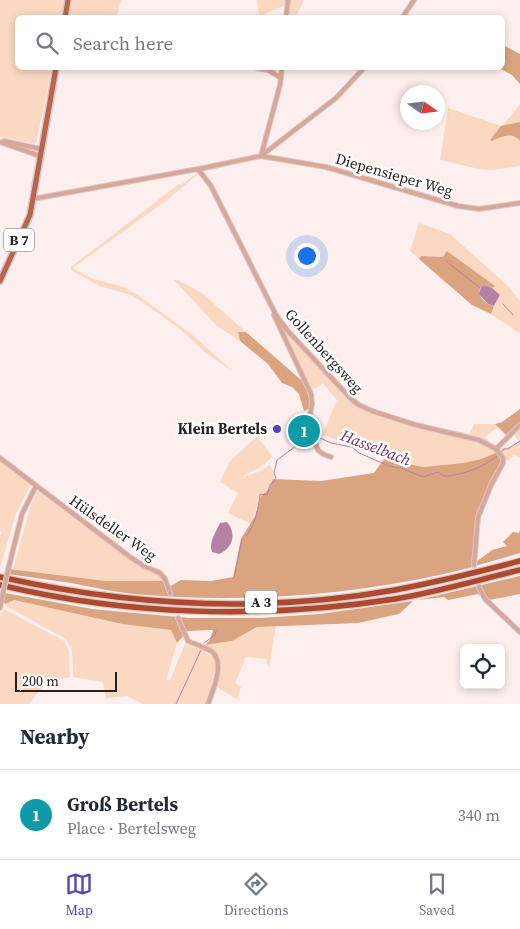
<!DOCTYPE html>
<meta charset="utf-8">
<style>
:root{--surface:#fff;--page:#f6f6f7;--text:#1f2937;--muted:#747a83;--line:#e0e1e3;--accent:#5641b9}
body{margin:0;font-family:"Source Serif 4",serif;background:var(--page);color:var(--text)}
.controls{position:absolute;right:15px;bottom:15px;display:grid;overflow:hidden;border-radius:8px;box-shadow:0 2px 8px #0003}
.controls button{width:45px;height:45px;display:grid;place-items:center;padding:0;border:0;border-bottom:1px solid var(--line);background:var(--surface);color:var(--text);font:25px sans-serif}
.compass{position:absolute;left:400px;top:85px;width:45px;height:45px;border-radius:50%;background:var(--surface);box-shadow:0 2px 8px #0003;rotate:104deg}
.scale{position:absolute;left:15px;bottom:12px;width:102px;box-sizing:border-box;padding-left:5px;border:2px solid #2a1e1e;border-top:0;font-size:14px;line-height:18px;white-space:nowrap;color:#2a1e1e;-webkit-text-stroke:4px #fff;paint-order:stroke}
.you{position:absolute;left:306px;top:255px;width:18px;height:18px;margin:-12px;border:4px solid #fff;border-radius:50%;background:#1a73e8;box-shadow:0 0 0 8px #1a73e833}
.badge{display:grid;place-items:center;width:32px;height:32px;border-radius:50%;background:var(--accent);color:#fff;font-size:16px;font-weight:700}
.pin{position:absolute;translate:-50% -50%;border:2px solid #fff;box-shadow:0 1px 5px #0006}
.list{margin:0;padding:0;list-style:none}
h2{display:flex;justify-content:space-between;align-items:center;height:65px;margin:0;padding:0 20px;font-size:21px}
h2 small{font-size:16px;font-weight:400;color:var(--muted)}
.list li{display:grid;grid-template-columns:32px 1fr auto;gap:15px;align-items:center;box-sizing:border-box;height:90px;padding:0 20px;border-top:1px solid var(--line)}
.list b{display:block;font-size:19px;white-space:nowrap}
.list p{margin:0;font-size:16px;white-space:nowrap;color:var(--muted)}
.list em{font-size:16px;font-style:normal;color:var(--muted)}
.icon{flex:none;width:28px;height:28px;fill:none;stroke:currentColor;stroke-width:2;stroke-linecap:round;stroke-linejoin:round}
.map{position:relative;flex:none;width:520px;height:704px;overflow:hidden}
.search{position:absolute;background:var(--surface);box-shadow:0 2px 8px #0003;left:15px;right:15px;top:15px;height:55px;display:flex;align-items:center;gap:12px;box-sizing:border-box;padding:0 18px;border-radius:8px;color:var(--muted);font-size:19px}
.sheet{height:155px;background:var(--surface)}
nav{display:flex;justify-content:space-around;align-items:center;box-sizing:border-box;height:70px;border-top:1px solid var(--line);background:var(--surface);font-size:14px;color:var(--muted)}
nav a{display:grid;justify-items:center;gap:2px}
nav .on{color:var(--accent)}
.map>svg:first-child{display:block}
</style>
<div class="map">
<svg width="520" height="704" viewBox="0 0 520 704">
<rect width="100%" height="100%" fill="#fdefee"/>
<g fill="#fad8c2">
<path d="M0 0H64L61 17 18 18V68H52L36 144 0 137Z"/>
<path d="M72 0H121L117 17H69Z"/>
<path d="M257 0H285L286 5 259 16Z"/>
<path d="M288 0H304L296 17 287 18Z"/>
<path d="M520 104V122L512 124 492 141 505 135 516 137 520 141V166L493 170 479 169 440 160 448 108 501 126 506 122Z"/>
<path d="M197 173 198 174 167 200 74 267V269L93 279 124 287 138 295 190 333 234 372 207 354 180 329 141 301 128 294 99 286 71 270V267L179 184 181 185Z"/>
<path d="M419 223 450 234 509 287 520 301V332L519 333 491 314 500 295 492 288 494 286 447 252 443 257 421 256 419 259 410 251Z"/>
<path d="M174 280H178L203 294 246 332 238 333 240 341 216 325Z"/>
<path d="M276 317 320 368 363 408 480 442 498 452 481 459 463 463 424 467 384 458 375 453 358 449 327 436H322L337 400 323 383 311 391 304 373Z"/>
<path d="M351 397C387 418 429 425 470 434L474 424H495L498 427 484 437 490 442 489 444C443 432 393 423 351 398Z"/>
<path d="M520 428V457L514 455 508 461 505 458 498 447C506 449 512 447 519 441L513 434Z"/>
<path d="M257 436 272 457 261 467 244 475V477L261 471 269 465 271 467 274 474 273 479 269 489 261 496 251 524 228 513 238 493 220 482 230 461Z"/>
<path d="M0 461 31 485 16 513 0 567V537L2 533 0 531Z"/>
<path d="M37 491H40L129 559 160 575 163 581H106L13 569 31 505Z"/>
<path d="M13 600 122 624 171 630 177 643 166 680H170L185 644 202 650 214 657 216 665 207 704H143L127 696 106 698 103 682 73 677 72 649 66 639 6 606 5 604Z"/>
<path d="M4 609 64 641 69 651 70 677 46 682 29 704H0V617L1 613Z"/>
<path d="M276 625 269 668 266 659 246 657 235 683 241 687 237 699 215 686 219 662 205 645 232 641 257 627Z"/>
</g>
<g fill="#daa481">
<path d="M503 45 520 54V84L512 75 499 68H502Z"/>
<path d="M520 122V141C512 131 502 137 492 141L490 140 501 126Z"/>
<path d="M447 251 495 286 492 288 484 285 481 287C476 296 485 304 494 306L491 314 472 305 419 259 421 256 443 257Z"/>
<path d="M238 332H246L301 380 303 378 311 399 310 409 304 411 299 394 292 387 282 383 268 364 240 341Z"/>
<path d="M520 409V423L506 435 495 424 502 422Z"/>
<path d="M498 452 501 463 489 484 476 518 473 567C363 595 248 604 135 594 113 592 93 587 71 583 50 580 29 577 8 574L10 569 106 581H163L168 593 169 587 181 580 211 581 233 577 241 539 255 516 261 496 269 489 273 479 321 481 374 473 384 459 424 467 463 463 481 459Z"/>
<path d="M520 530V553L475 566 476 562 492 550 507 546 503 542 513 532 519 533Z"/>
<path d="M520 576V594L489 600 486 595 482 597 478 594 448 600 444 597 418 600Z"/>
<path d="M5 593 92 609 189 618H261L320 614 413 601 399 614 358 623 257 627 232 641 205 645 210 640 213 630 188 631 177 643 171 630 122 624 14 600 5 604 3 600Z"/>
</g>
<g fill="#b682a4">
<path d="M484 285 492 288 500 295 494 306 488 304 479 294 481 287Z"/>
<path d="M227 522C237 534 233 548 219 554L212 552C208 543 216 532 220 523Z"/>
</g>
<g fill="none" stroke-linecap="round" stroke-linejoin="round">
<g stroke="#b682a4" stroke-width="1">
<path d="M446 261 480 288"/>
<path d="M503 304 513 315"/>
<path d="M246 536C255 526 259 507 260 494L267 495 270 485 276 478 274 473 277 460 296 446 320 438 331 443 352 447 359 453 389 466 401 468 423 477 438 472C441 474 444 477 448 476 467 474 492 464 504 449H508L520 441"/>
<path d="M234 579 242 539"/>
<path d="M204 643 215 635 216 630"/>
<path d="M176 704 201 650"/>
</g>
<g stroke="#d3c5c4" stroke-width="4" stroke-dasharray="4 2" stroke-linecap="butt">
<path d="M474 565 479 587"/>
<path d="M170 593 178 618"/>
</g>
<defs>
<g id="minor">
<path d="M286 18 288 0"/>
<path d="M402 18 414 0"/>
<path d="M257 68 268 70 281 78"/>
<path d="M4 141 41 149"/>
<path d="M0 142 40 156"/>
<path d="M261 156 326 167 458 206 479 209 520 203"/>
<path d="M261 156 280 85 282 68"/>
<path d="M199 169 261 156 336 98 364 68"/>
<path d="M33 198H38L198 169 211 186 276 315 287 330 351 399 359 405 372 411 416 425 479 440 496 449 503 458V463L491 485 478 517 474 565"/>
<path d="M274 315 311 394 312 404 308 424 318 450 323 454 331 457"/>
<path d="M496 449 520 425"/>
<path d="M0 458 130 557 144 566 160 573 165 579 170 593"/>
<path d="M8 570 22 514 36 486"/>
<path d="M479 587 485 599 520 632"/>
<path d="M0 608 3 593"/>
<path d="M178 618 188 641C195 644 204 647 211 651 226 661 213 690 208 704"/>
</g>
<g id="major">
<path d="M65 18 68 0"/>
<path d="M0 281 30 215 56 68"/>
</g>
<g id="highway">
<path d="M0 577C129 606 264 613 395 590 437 582 479 572 520 561"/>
<path d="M0 585C128 616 264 619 395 599 437 592 478 580 520 570"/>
</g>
</defs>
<use href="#minor" stroke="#d7c9c9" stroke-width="6"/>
<use href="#major" stroke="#d7c9c9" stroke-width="8"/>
<use href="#highway" stroke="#d7c9c9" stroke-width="8"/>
<use href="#minor" stroke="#d9a799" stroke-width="4"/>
<use href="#major" stroke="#bb644c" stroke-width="5"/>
<use href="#highway" stroke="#ae492e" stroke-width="5.5"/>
<defs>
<path id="minor-bridge" d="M3 593 8 570"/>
</defs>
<use href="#minor-bridge" stroke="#d7c9c9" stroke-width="6" stroke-linecap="butt"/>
<use href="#minor-bridge" stroke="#d9a799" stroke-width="4"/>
</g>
<circle fill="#5641b9" stroke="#fff" stroke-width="2" cx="277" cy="429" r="5"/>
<g text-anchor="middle" stroke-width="5" stroke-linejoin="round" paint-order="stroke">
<g fill="#fff" stroke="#6a6262" stroke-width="1">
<rect x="4" y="228.5" width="30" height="23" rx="4"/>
<rect x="245" y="590.5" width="32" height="23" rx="4"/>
</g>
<g font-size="14" font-weight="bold" fill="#2a1e1e">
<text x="19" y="245">B 7</text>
<text x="261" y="607">A 3</text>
</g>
<g font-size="15" fill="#2a1e1e" stroke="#fff">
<text transform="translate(394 175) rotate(16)" y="5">Diepensieper Weg</text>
<text transform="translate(324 351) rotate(48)" y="5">Gollenbergsweg</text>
<text transform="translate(113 528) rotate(35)" y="5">Hülsdeller Weg</text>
</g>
<g font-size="15" font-weight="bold" fill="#2a1e1e" stroke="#fff" text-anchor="end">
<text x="267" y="434">Klein Bertels</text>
</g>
<g font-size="16" font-style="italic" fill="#763461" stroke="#fff">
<text transform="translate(376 447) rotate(21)" y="6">Hasselbach</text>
</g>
</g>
</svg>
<div class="controls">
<button><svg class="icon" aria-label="locate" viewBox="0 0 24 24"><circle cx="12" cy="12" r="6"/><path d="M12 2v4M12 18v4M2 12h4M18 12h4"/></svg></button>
</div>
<svg class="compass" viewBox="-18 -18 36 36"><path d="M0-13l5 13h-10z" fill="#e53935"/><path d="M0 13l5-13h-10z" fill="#747a83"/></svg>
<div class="scale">200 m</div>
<div class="you"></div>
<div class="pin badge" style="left:304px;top:431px;background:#0f9aa8">1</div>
<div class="search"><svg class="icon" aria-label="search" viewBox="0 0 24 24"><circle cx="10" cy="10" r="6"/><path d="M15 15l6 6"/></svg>Search here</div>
</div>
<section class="sheet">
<h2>Nearby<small></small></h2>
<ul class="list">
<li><span class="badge" style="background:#0f9aa8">1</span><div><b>Groß Bertels</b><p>Place · Bertelsweg</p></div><em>340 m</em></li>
</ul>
</section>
<nav>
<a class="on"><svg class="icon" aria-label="map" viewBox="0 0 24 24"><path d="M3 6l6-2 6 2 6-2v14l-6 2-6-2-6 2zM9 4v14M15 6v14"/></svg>Map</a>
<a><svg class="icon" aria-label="directions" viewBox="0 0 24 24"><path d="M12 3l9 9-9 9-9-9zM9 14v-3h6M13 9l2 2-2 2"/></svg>Directions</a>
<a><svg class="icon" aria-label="saved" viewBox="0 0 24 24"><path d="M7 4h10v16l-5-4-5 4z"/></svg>Saved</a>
</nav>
